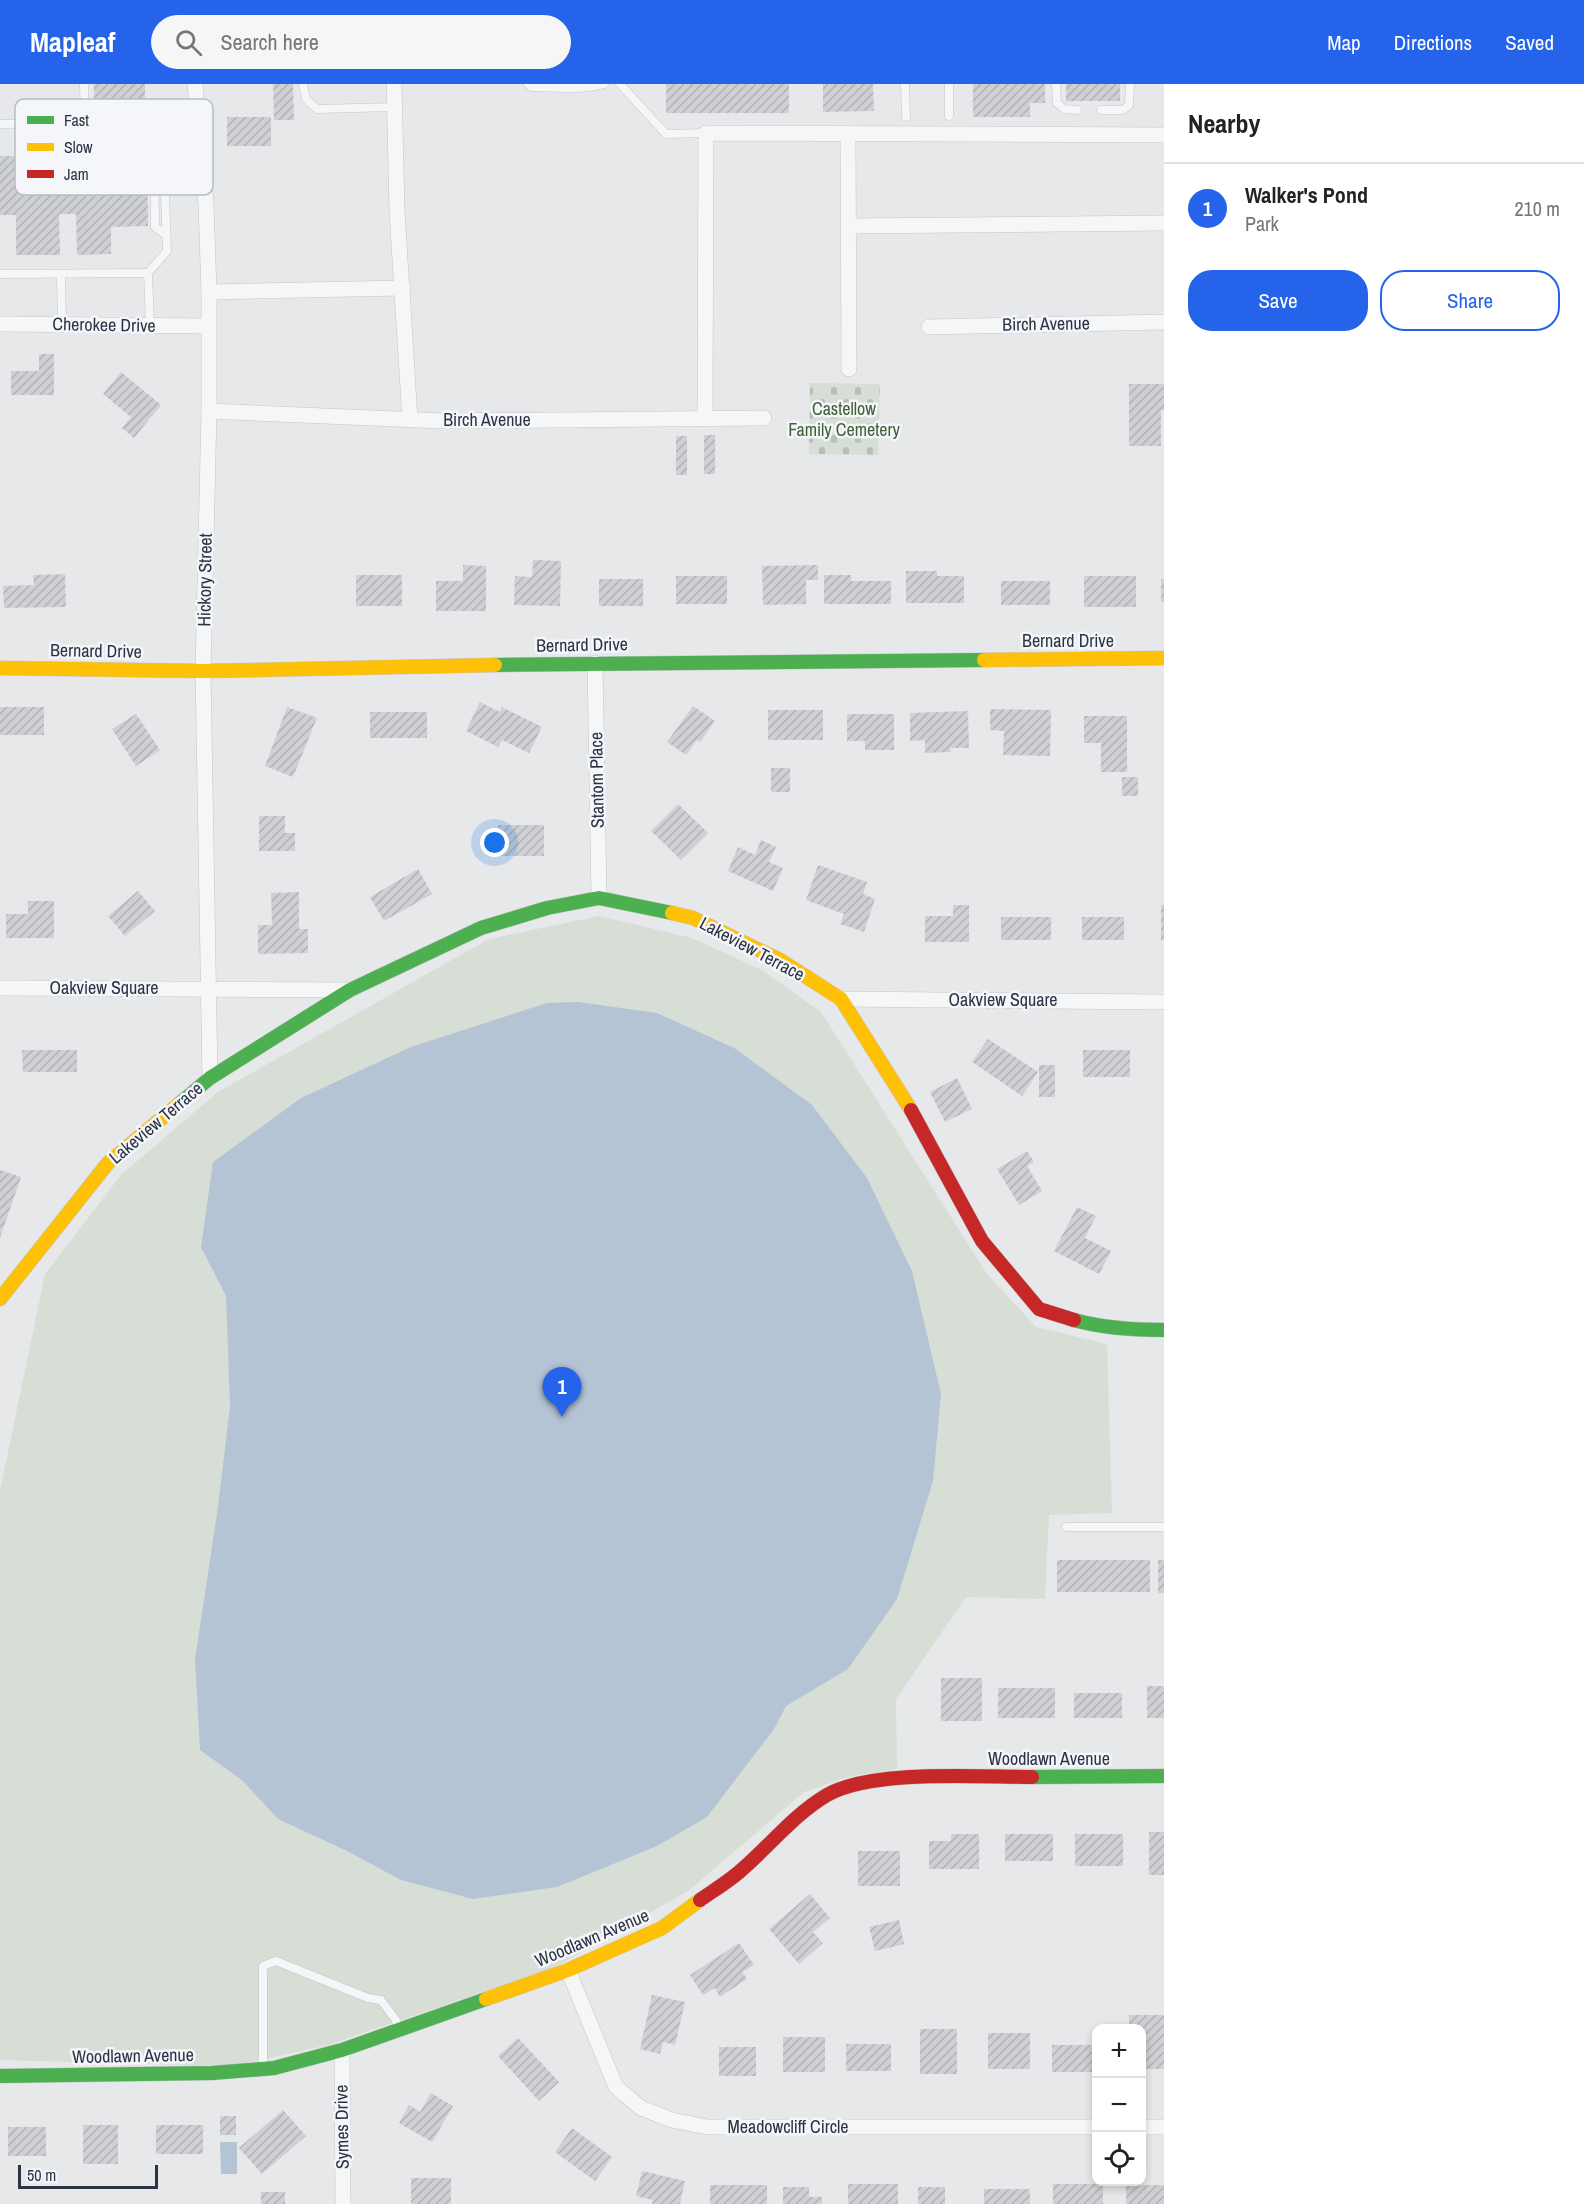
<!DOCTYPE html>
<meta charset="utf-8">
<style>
:root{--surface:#fff;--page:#f6f6f6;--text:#222;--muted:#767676;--line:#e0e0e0;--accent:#2563eb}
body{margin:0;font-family:"Archivo Narrow",sans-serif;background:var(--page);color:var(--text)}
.controls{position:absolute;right:18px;bottom:18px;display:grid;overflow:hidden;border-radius:12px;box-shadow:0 3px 9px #0003}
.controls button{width:54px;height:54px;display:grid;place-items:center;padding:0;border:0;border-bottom:2px solid var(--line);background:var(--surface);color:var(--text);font:30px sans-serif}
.scale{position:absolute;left:18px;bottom:15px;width:140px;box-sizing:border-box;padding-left:6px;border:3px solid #2b3445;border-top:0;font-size:16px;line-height:21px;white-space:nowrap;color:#2b3445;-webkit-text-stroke:4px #f4f6f9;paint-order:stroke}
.you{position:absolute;left:495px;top:759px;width:21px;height:21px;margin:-15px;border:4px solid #fff;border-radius:50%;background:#1a73e8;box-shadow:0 0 0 9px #1a73e833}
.badge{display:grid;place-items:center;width:39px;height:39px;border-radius:50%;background:var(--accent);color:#fff;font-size:20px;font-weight:700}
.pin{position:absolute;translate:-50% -50px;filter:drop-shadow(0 2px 3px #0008)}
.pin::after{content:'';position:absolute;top:32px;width:21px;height:18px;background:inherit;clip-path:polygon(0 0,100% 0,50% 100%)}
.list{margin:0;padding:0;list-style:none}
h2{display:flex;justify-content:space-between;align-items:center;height:78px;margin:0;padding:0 24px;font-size:26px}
h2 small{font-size:20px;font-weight:400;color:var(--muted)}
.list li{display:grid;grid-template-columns:39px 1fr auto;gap:18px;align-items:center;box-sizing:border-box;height:90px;padding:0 24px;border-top:2px solid var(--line)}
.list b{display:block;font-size:22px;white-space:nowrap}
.list p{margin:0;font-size:20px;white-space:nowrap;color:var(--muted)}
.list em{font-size:20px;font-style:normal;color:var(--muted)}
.actions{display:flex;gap:12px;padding:18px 24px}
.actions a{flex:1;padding:14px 0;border:2px solid var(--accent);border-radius:24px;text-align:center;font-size:21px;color:var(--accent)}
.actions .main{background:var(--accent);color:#fff}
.icon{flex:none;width:33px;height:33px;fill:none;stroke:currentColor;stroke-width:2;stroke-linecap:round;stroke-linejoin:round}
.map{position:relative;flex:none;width:1164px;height:2120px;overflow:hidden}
header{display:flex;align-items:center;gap:36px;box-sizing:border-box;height:84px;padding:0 30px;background:var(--accent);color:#fff}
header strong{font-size:28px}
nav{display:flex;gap:33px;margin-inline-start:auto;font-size:21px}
.search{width:420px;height:54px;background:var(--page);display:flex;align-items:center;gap:15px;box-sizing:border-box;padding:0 21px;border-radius:33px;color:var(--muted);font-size:22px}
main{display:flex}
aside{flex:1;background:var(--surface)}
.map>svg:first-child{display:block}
</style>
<header>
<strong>Mapleaf</strong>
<div class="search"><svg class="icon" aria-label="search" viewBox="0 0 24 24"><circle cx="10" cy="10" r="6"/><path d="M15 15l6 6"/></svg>Search here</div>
<nav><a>Map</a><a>Directions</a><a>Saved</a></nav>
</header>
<main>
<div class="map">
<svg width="1164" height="2120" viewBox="0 0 1164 2120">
<defs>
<pattern id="cemetery-stones" width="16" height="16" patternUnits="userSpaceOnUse" patternTransform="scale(1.5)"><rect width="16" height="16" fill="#d6ded6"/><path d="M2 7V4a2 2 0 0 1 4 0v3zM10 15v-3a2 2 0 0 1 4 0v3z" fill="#b8bfb9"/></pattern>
<pattern id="building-hatch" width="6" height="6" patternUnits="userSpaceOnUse" patternTransform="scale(1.5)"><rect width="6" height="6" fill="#ced0d3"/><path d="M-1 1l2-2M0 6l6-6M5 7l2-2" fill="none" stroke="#b1b3b6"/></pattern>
</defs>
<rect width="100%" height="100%" fill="#e6e8ea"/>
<path fill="#d6ded6" d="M599 832 692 854 762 886 821 928 987 1190 1036 1243 1107 1260 1112 1429 1049 1431 1045 1515 966 1513 896 1615 897 1685 848 1693 804 1708 688 1807 555 1883 328 1961 233 1982 0 1976V1407L45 1190 121 1091 218 1008 489 855Z"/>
<path fill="url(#cemetery-stones)" d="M810 299 880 300 878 371 809 370Z"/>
<g fill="#b4c4d5">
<path d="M578 918 657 929 736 965 812 1021 867 1094 912 1187 941 1310 933 1397 897 1515 848 1585 786 1622 774 1645 707 1733 657 1762 557 1803 473 1815 401 1796 347 1767 278 1735 242 1696 200 1666 195 1575 217 1430 230 1323 226 1212 201 1163 213 1078 301 1014 411 963 547 919Z"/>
<path d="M220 2058H237V2090H221Z"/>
</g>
<g fill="url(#building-hatch)">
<rect x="94" y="0" width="51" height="23"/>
<path d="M273 0H293L294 36H274Z"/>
<rect x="666" y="0" width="123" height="29"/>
<path d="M823 0H873L874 27 823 28Z"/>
<path d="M973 0H1045V19H1030V33H973Z"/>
<rect x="1066" y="0" width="54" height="17"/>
<rect x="227" y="33" width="44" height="29"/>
<path d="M147 71 148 142 111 143V170L77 171 76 130H59L60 171H16V131H0V72Z"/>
<path d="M39 270H54V311H11V287H39Z"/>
<path d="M121 288 161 321 134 354 122 344 131 333 103 310Z"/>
<path d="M1129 300H1164V326H1161V362H1129Z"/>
<rect x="704" y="351" width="11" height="39"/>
<rect x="676" y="352" width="11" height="39"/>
<path d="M533 476 561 477 560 522 514 521 515 492 532 493Z"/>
<path d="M463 481 486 482V527H436V497H463Z"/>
<path d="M818 481V496H806V520L763 521 762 482Z"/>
<path d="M906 487H937V492H964V519H906Z"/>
<path d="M65 490 66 523 4 524 3 502 34 501 33 491Z"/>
<rect x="356" y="491" width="46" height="31"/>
<path d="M824 491H851V497H891V520H824Z"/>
<rect x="676" y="492" width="51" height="28"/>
<rect x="1084" y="492" width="52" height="31"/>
<rect x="599" y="495" width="44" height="27"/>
<rect x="1161" y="495" width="3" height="23"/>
<rect x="1001" y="497" width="49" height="24"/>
<path d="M480 618 500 628 502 623 542 643 529 669 502 656 498 663 466 647Z"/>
<path d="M693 622 715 637 700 658 697 656 686 671 667 658Z"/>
<rect x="0" y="623" width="44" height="28"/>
<path d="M287 623 317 634 293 693 265 682Z"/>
<path d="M990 625 1051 626 1050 672 1003 671 1004 647 990 646Z"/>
<rect x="768" y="626" width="55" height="30"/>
<path d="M968 627 969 664H950L951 668 925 669V656L910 657V629Z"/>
<rect x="370" y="628" width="57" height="26"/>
<path d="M136 630 160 666 136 682 112 645Z"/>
<path d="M847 630H894V666H865V657H847Z"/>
<path d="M1084 632H1127V688H1101V659H1084Z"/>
<rect x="771" y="684" width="19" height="24"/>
<rect x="1122" y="693" width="16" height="19"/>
<path d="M678 720 708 749 681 776 651 747Z"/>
<path d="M259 732H285V749H295V767H259Z"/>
<rect x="498" y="741" width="46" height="31"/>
<path d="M761 756 776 763 769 778 783 784 773 807 728 787 738 763 755 771Z"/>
<path d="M818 781 867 798 863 810 875 815 864 848 840 840 844 830 806 816Z"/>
<path d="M418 785 432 810 384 837 370 813Z"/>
<path d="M138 807 155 827 125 852 108 832Z"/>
<path d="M299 808V845H308V869L258 870V841H272L271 809Z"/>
<path d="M28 817H54V854H6V830H28Z"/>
<path d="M953 821H969V858H925V832H953Z"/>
<rect x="1161" y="821" width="3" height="35"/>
<rect x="1001" y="833" width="50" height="23"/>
<rect x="1082" y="833" width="42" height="23"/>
<path d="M988 955 1038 988 1022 1012 972 978Z"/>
<path d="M22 966H77V988H23Z"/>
<rect x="1083" y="966" width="47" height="27"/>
<rect x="1039" y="981" width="16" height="32"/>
<path d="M957 994 972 1025 945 1038 930 1008Z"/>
<path d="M1027 1067 1034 1078 1027 1082 1042 1107 1019 1121 997 1085Z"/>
<path d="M0 1086 21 1093 0 1154Z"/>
<path d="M1077 1123 1096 1132 1085 1154 1111 1167 1099 1190 1054 1167Z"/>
<rect x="1057" y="1476" width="93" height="32"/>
<rect x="1158" y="1476" width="6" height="33"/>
<rect x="941" y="1594" width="41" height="43"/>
<rect x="1147" y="1602" width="17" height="32"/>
<rect x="998" y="1604" width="57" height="30"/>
<rect x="1074" y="1609" width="48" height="25"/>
<rect x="1149" y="1748" width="15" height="43"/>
<path d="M951 1750H979V1785H929V1757H951Z"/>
<rect x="1005" y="1750" width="48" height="27"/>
<rect x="1075" y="1750" width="48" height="32"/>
<rect x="858" y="1767" width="42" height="35"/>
<path d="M810 1810 830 1834 813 1848 823 1859 799 1880 769 1845Z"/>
<path d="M899 1836 904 1860 875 1867 869 1843Z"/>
<path d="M739 1859 754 1881 742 1888 747 1895 720 1913 715 1904 703 1911 690 1891Z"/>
<path d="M652 1911 685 1918 675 1961 663 1958 660 1970 640 1965Z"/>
<path d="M1129 1931H1164V1985H1142V1944H1129Z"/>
<rect x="920" y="1945" width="37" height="45"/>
<rect x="988" y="1949" width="42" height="36"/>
<rect x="783" y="1953" width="42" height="35"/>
<path d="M518 1954 559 1998 539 2017 498 1972Z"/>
<rect x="846" y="1960" width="45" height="27"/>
<rect x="1052" y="1961" width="44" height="27"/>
<rect x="719" y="1963" width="37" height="29"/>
<path d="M431 2009 453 2022 432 2058 399 2039 409 2021 420 2028Z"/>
<path d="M283 2026 306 2052 262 2090 239 2064Z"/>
<rect x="220" y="2032" width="16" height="19"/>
<rect x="83" y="2041" width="35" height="39"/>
<rect x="156" y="2041" width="47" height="29"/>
<rect x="8" y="2043" width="38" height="29"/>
<path d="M572 2044 612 2073 595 2097 555 2068Z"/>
<path d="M642 2087 685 2097 680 2120H652L653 2116 636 2112Z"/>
<rect x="411" y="2094" width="40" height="26"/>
<rect x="848" y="2100" width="50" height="20"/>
<rect x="1053" y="2100" width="50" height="20"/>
<rect x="710" y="2101" width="57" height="19"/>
<rect x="1126" y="2101" width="38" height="19"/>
<path d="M783 2103H809V2113H822V2120H783Z"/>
<rect x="918" y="2103" width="27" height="17"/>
<rect x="984" y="2105" width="46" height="15"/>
<rect x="261" y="2108" width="24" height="12"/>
</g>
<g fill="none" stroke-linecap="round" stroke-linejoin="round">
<defs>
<g id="lane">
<path d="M84 0 85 39"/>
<path d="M303 0 306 15 317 25 395 23"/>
<path d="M528 0 531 3C554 3 581 7 604 0"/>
<path d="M620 0 666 50 706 49"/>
<path d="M905 0 906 33"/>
<path d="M949 0V32"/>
<path d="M1056 0 1057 19 1064 25 1077 26"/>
<path d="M1101 26H1123L1129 21 1130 0"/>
<path d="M0 40 85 39 163 54 199 56"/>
<path d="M154 52 155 143 166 151"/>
<path d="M0 190 148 189"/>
<path d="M61 190 62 240"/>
<path d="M150 241 148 189 167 167 163 54"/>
<path d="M1066 1443H1164"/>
<path d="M263 1983V1882L276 1877 368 1914 381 1916 395 1935 400 1946"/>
</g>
<g id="street">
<path d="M195 0 206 121 209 208V327L203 587 210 994"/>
<path d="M394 0 397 127 410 336"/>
<path d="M848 50 849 285"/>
<path d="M849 142 1164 139"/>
<path d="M209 208 403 204"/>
<path d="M0 240 207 242"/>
<path d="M929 243 1164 238"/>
<path d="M209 327 443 337 764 334"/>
<path d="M705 335 706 49 1164 51"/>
<path d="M595 579 599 814"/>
<path d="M0 904 350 906"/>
<path d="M841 915 1164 918"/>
<path d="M568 1886 616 2003 641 2024 672 2036 707 2043H1096"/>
<path d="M342 1966 343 2120"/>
<path d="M1142 2043H1164"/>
</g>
<g id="fast">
<path d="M495 581 984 576"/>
<path d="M179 1020 210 994 350 906 481 844 547 824 599 814 672 829"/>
<path d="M1074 1236C1103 1244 1134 1246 1164 1246"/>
<path d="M1032 1693 1164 1692"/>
<path d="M0 1992 212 1989 274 1984 342 1966 486 1915"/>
</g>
<g id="slow">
<path d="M984 576 1164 574"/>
<path d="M0 584 203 587 495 581"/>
<path d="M672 829 693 834 780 876 841 915 911 1026"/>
<path d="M0 1215 108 1079 179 1020"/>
<path d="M486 1915 568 1886 662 1844 700 1816"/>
</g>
<g id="jam">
<path d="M911 1026 982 1157 1039 1225 1074 1236"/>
<path d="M700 1816C713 1807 726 1799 738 1789 768 1764 793 1731 827 1711 872 1685 979 1693 1032 1693"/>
</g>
</defs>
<use href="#lane" stroke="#c4c6c8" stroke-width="9"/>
<use href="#street" stroke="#c4c6c8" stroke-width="16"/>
<use href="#fast" stroke="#c4c6c8" stroke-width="15"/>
<use href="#slow" stroke="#c4c6c8" stroke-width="15"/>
<use href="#jam" stroke="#c4c6c8" stroke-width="15"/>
<use href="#lane" stroke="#f5f6f7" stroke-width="8"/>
<use href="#street" stroke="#f5f6f7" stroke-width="15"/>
<use href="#fast" stroke="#4caf50" stroke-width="14"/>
<use href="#slow" stroke="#ffc107" stroke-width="14"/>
<use href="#jam" stroke="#c62828" stroke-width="14"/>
</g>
<g text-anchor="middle" stroke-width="5" stroke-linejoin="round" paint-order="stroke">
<g font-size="18" fill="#2b3445" stroke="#f4f6f9">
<text transform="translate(1046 240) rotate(-1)" y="6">Birch Avenue</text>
<text transform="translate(104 241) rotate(1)" y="6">Cherokee Drive</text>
<text x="487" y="342">Birch Avenue</text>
<text transform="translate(205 496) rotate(-89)" y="6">Hickory Street</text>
<text x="1068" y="563">Bernard Drive</text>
<text transform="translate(582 561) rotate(-1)" y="6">Bernard Drive</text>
<text transform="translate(96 567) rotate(1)" y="6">Bernard Drive</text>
<text transform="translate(597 696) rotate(-91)" y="6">Stantom Place</text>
<text transform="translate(752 865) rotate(28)" y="6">Lakeview Terrace</text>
<text x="104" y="910">Oakview Square</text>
<text x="1003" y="922">Oakview Square</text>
<text transform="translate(156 1039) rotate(-40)" y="6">Lakeview Terrace</text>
<text x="1049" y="1681">Woodlawn Avenue</text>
<text transform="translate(592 1854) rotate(-23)" y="6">Woodlawn Avenue</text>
<text transform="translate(133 1972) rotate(-1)" y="6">Woodlawn Avenue</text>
<text transform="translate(342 2043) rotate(-91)" y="6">Symes Drive</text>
<text x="788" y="2049">Meadowcliff Circle</text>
</g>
<g font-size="18" fill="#3f6138" stroke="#f4f6f9">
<text x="844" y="331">Castellow<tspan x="844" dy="21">Family Cemetery</tspan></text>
</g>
</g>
<rect x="15" y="15" width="198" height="96" rx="9" fill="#f4f6f9" stroke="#b8bcc3" stroke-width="1.5"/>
<rect x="27" y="32" width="27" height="8" fill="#4caf50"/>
<rect x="27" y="59" width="27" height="8" fill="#ffc107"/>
<rect x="27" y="86" width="27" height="8" fill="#c62828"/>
<g font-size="16" fill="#2b3445">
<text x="64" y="42">Fast</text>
<text x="64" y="69">Slow</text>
<text x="64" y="96">Jam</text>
</g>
</svg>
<div class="controls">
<button>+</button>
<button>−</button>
<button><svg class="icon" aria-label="locate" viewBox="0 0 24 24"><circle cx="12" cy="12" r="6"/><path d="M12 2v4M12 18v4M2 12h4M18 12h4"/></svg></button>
</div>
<div class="scale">50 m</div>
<div class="you"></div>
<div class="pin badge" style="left:562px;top:1333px">1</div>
</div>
<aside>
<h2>Nearby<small></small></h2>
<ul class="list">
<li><span class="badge">1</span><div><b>Walker's Pond</b><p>Park</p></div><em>210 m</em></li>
</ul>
<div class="actions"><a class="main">Save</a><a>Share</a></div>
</aside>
</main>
